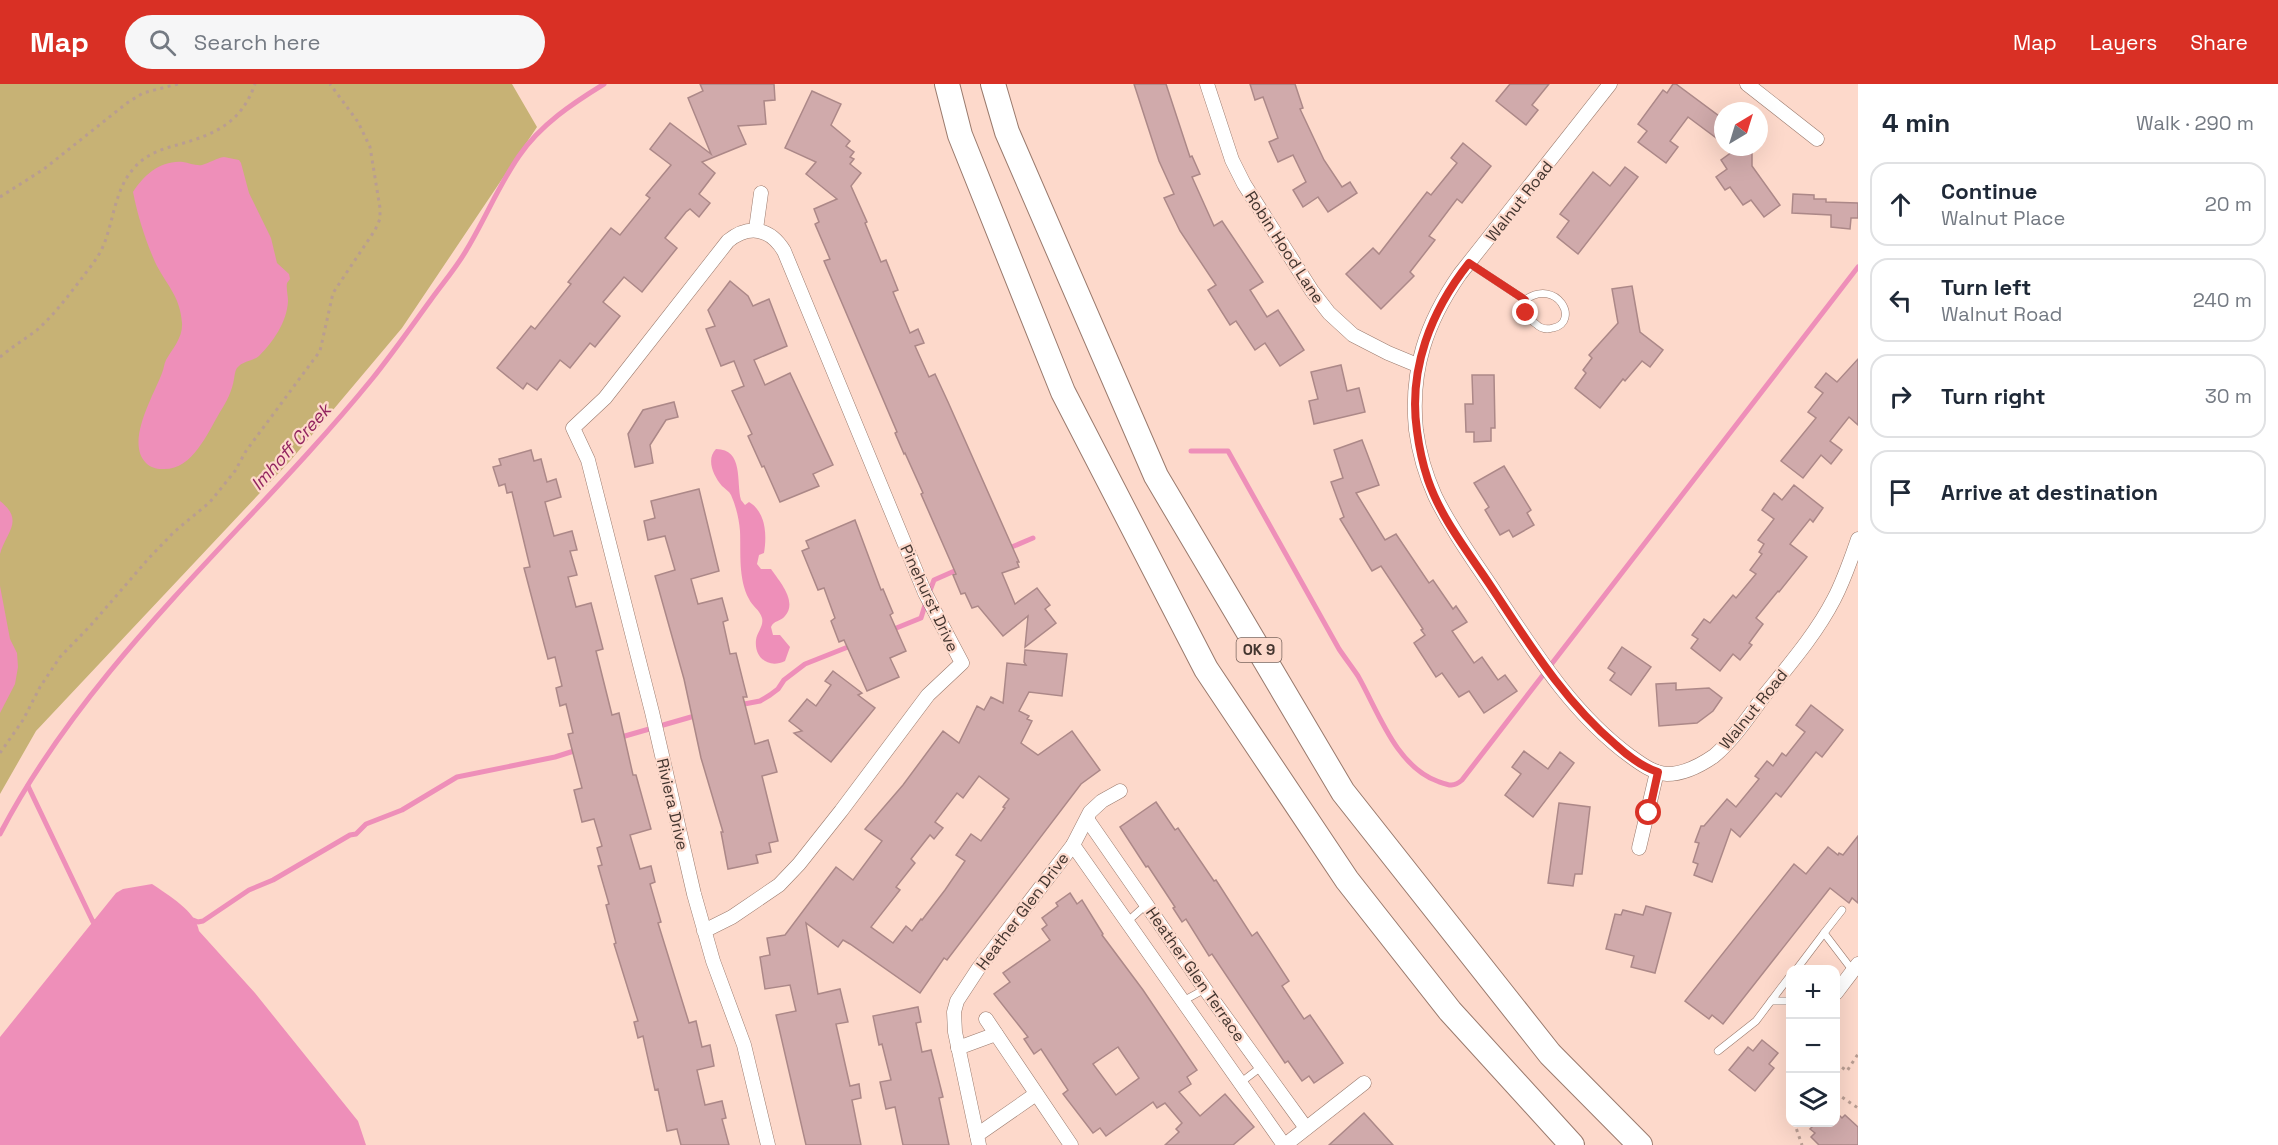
<!DOCTYPE html>
<meta charset="utf-8">
<style>
:root{--surface:#fff;--page:#f6f6f7;--text:#1f2937;--muted:#747a83;--line:#e0e1e3;--accent:#d93025}
body{margin:0;font-family:"Space Grotesk",sans-serif;background:var(--page);color:var(--text)}
.controls{position:absolute;right:18px;bottom:18px;display:grid;overflow:hidden;border-radius:12px;box-shadow:0 6px 24px #0002}
.controls button{width:54px;height:54px;display:grid;place-items:center;padding:0;border:0;border-bottom:2px solid var(--line);background:var(--surface);color:var(--text);font:30px sans-serif}
.compass{position:absolute;left:1714px;top:18px;width:54px;height:54px;border-radius:50%;background:var(--surface);box-shadow:0 6px 24px #0002;rotate:38deg}
.stop{position:absolute;width:18px;height:18px;margin:-14px;border:4px solid #d93025;border-radius:50%;background:#fff}
.stop.end{background:#d93025;border-color:#fff;box-shadow:0 2px 6px #0008}
.list{margin:0;padding:0;list-style:none}
h2{display:flex;justify-content:space-between;align-items:center;height:78px;margin:0;padding:0 24px;font-size:26px}
h2 small{font-size:20px;font-weight:400;color:var(--muted)}
.list li{display:grid;grid-template-columns:39px 1fr auto;gap:18px;align-items:center;box-sizing:border-box;height:84px;margin:0 12px 12px;padding:0 12px;border:2px solid var(--line);border-radius:18px}
.list b{display:block;font-size:22px;white-space:nowrap}
.list p{margin:0;font-size:20px;white-space:nowrap;color:var(--muted)}
.list em{font-size:20px;font-style:normal;color:var(--muted)}
.icon{flex:none;width:33px;height:33px;fill:none;stroke:currentColor;stroke-width:2;stroke-linecap:round;stroke-linejoin:round}
.map{position:relative;flex:none;width:1858px;height:1061px;overflow:hidden}
header{display:flex;align-items:center;gap:36px;box-sizing:border-box;height:84px;padding:0 30px;background:var(--accent);color:#fff}
header strong{font-size:28px}
nav{display:flex;gap:33px;margin-inline-start:auto;font-size:21px}
.search{width:420px;height:54px;background:var(--page);display:flex;align-items:center;gap:15px;box-sizing:border-box;padding:0 21px;border-radius:33px;color:var(--muted);font-size:22px}
main{display:flex}
aside{flex:1;background:var(--surface)}
.map>svg:first-child{display:block}
</style>
<header>
<strong>Map</strong>
<div class="search"><svg class="icon" aria-label="search" viewBox="0 0 24 24"><circle cx="10" cy="10" r="6"/><path d="M15 15l6 6"/></svg>Search here</div>
<nav><a>Map</a><a>Layers</a><a>Share</a></nav>
</header>
<main>
<div class="map">
<svg width="1858" height="1061" viewBox="0 0 1858 1061">
<rect width="100%" height="100%" fill="#fdd9cb"/>
<path fill="#c7b275" d="M0 0H512L537 43 402 244 290 377 36 647 0 710Z"/>
<g fill="#ee8fb9">
<path d="M224 73 239 76 241 79 249 109 271 154 277 179 289 190 290 195 287 199C286 205 288 211 288 217 287 238 273 258 259 272 253 277 244 277 239 282 235 285 235 290 234 295 232 307 227 317 220 328 207 350 192 387 162 385 156 385 150 383 146 379 125 358 154 311 162 289 164 284 164 280 166 276 173 264 183 253 182 239 180 211 166 201 155 178 145 155 138 133 133 108 144 91 161 76 183 78 189 79 196 82 202 81 210 79 216 74 224 73Z"/>
<path d="M716 365C744 365 736 398 741 416L745 421 749 418C766 428 767 451 764 469L759 471 757 480 761 485H771C779 497 798 517 785 532 780 538 774 536 771 543L773 551H780L790 563 785 577C769 585 754 574 756 556 757 548 764 542 762 534 760 526 752 522 749 515 738 495 741 468 740 447 739 435 736 422 731 411 729 407 725 405 722 402 713 391 706 375 716 365Z"/>
<path d="M0 417C25 437 6 448 0 470Z"/>
<path d="M0 502 10 555 17 569 18 583 15 600 0 629Z"/>
<path d="M152 800C168 811 196 827 199 847L255 909 358 1037 366 1061H0V953L116 809 123 805Z"/>
</g>
<g fill="none" stroke-linecap="round" stroke-linejoin="round">
<g stroke="#ee8fb9" stroke-width="5">
<path d="M1191 367H1228L1339 565C1345 574 1352 583 1358 592 1378 627 1396 682 1437 697 1448 701 1453 704 1462 696L1858 183"/>
<path d="M1007 465 1033 454"/>
<path d="M929 509 934 496 959 485"/>
<path d="M889 547 921 534 926 518"/>
<path d="M739 621 760 617 770 611 778 605 784 596 805 580 853 561"/>
<path d="M618 654 698 631"/>
<path d="M28 702 93 838 100 837"/>
<path d="M0 750C91 575 249 446 372 295 392 270 411 243 430 217 442 200 457 183 467 165 485 135 499 101 519 72 540 41 573 19 604 0"/>
<path d="M193 836 198 838 203 837 249 806 273 796 350 751 356 750 366 740 402 726 457 693 555 673 577 666"/>
</g>
</g>
<g fill="#d0aaab" stroke="#ac8888" stroke-width="1.5" fill-rule="evenodd">
<path d="M700 0H774L775 16 764 17 766 40 738 42 746 60 702 78 715 89 699 110 710 119 699 133 690 125 686 128 665 154 677 164 642 208 624 193 603 218 620 232 595 263 590 259 570 284 560 276 537 306 527 299 523 305 497 284 531 242 535 245 571 200 568 198 611 144 620 151 650 114 646 111 671 81 650 65 670 39 711 70 688 14 703 7Z"/>
<path d="M1134 0H1166L1190 73 1192 72 1200 90 1192 93 1214 142 1222 137 1263 198 1250 206 1267 233 1278 226 1304 266 1280 282 1265 259 1255 266 1236 237 1230 241 1208 206 1216 201 1180 147 1164 114 1174 110 1159 77Z"/>
<path d="M1250 0H1295L1303 24 1300 25 1324 76 1342 103 1350 98 1357 109 1328 128 1318 113 1303 123 1293 106 1306 98 1293 71 1278 78 1269 58 1278 54 1263 13 1255 16Z"/>
<path d="M1510 0H1549L1532 21 1538 26 1526 41 1496 17Z"/>
<path d="M1673 0H1676L1723 35V59L1688 33 1670 57 1678 63 1666 79 1638 58 1647 47 1638 40 1663 6 1667 9Z"/>
<path d="M812 7 841 20 831 41 850 57 846 62 854 68 850 73 854 75 850 80 861 89 851 102 867 138 865 139 881 178 886 176 898 206 893 208 910 249 918 245 924 259 915 262 929 293 935 290 948 318 1019 478H1017L1019 483 1002 489 1015 520 1037 504 1050 521 1045 525 1056 539 1025 563 1028 532 1003 552 978 522 972 524 965 509 961 510 953 491 956 490 921 410 923 409 905 369 904 370 895 349 897 348 824 177 830 175 815 140 819 138 814 125 837 115 806 90 816 78 785 64Z"/>
<path d="M1463 59 1491 82 1462 119 1457 115 1429 152 1435 156 1410 188 1414 192 1381 225 1346 190 1373 164 1379 170 1427 108 1431 111 1457 79 1451 74Z"/>
<path d="M1739 63H1749L1752 68V82L1780 121 1764 133 1751 116 1743 121 1730 103 1725 106 1716 93 1727 85 1721 76Z"/>
<path d="M1625 83 1638 93 1578 170 1557 153 1569 137 1560 130 1593 88 1610 102Z"/>
<path d="M1793 110 1814 111V115H1826V118L1858 119V134H1851L1850 145 1831 143V131L1792 129Z"/>
<path d="M730 197 748 212 753 222 769 215 787 262 754 276 765 301 790 289 833 381 813 390 819 402 780 418 764 382 762 383 748 352 752 350 732 307 744 302 734 277 721 282 706 245 715 242 708 226Z"/>
<path d="M1632 202 1640 248 1663 266 1650 283 1642 277 1625 297 1623 295 1600 324 1575 304 1586 289 1583 286 1592 274 1589 271 1618 239 1612 205Z"/>
<path d="M1858 275V341L1849 333 1830 357 1842 366 1831 380 1821 371 1803 394 1781 377 1816 334 1808 328 1823 309 1815 303 1826 289 1837 298Z"/>
<path d="M1341 281 1347 307 1359 304 1365 328 1314 340 1309 317 1318 315 1311 288Z"/>
<path d="M1472 291H1494L1495 344H1491V357L1474 358V348H1466L1465 320H1473Z"/>
<path d="M674 318 678 333 666 336 650 361 653 379 635 383 628 350 643 326Z"/>
<path d="M1362 356 1379 401 1356 409 1385 456 1396 450 1429 499 1433 496 1453 525 1456 522 1467 538 1452 547 1474 579 1482 573 1498 596 1505 591 1517 607 1484 629 1469 607 1459 613 1442 589 1436 593 1414 559 1425 551 1421 546 1423 545 1381 482 1372 487 1340 435 1344 433 1331 398 1343 394 1334 366Z"/>
<path d="M531 366 534 377 541 375 547 398 556 395 561 413 545 418 554 452 572 447 577 466 570 467 577 491 568 493 576 523 591 519 603 565 596 567 612 631 619 629 633 691H636L651 745 630 751 640 785 651 782 655 798 650 800 661 838 658 839 689 939 696 937 702 963 710 961 714 982 697 986 705 1021 722 1017 726 1034 722 1035 729 1061H681L677 1045 667 1047 658 1005 655 1006 643 952 638 954 634 938 638 937 614 860 616 859 606 821 609 820 598 782 602 781 597 764 602 762 594 735 582 738 574 706 582 704 568 650 573 649 566 620 560 622 556 604 562 602 555 573 548 575 524 484 530 483 512 408 507 409 505 400 499 402 493 383 501 381 499 375Z"/>
<path d="M1504 382 1531 426 1527 429 1534 441 1513 453 1509 446 1500 451 1485 426 1489 423 1474 399Z"/>
<path d="M1794 401 1823 424 1813 438 1810 435 1790 460 1807 473 1779 508 1778 507 1756 534 1763 540 1749 559 1752 561 1740 576 1733 570 1720 587 1691 564 1698 555 1692 551 1704 535 1710 539 1733 511 1736 514 1756 490 1750 486 1762 470 1759 468 1764 460 1758 456 1774 435 1762 426 1774 409 1782 416Z"/>
<path d="M699 405 719 487 691 495 698 520 722 514 728 536 723 538 730 570 736 569 747 613H743L755 660 768 656 777 688 762 692 778 757 769 759 771 768 756 771 758 779 728 785 721 748H723L701 674 684 595 655 492 675 486 665 452 648 456 644 437 655 434 651 417Z"/>
<path d="M855 436 881 506 883 505 893 529 890 531 906 567 890 574 899 593 867 607 844 556 839 558 831 537 835 534 824 504 818 506 802 467 809 464 806 457Z"/>
<path d="M1622 563 1651 583 1631 611 1610 596 1615 589 1608 584Z"/>
<path d="M1025 566 1067 570 1062 612 1029 608 1019 627 1029 632 1027 635 1032 637 1021 659 1038 671 1072 647 1100 686 1081 700 947 876 944 874 920 909 850 860 843 856 838 863 806 839 818 910 840 905 848 938 836 940 850 1002 859 1000 861 1014 852 1016 861 1061H806L776 931 796 927 790 901 765 905 760 873 770 871 767 854 785 851 836 783 853 796 882 757 865 745 903 701 943 647 959 659 977 622 984 626 991 613 1003 619 1007 579 1026 581 1024 578ZM979 692 1009 715 1003 723 1005 724 981 757 971 750 956 771 965 777 945 806 922 836 921 835 912 847 906 842 893 859 871 843 900 806 896 803 915 779 911 775 930 751 934 755 943 744 935 738 957 709 963 714Z"/>
<path d="M833 587 862 609 858 611 875 624 831 678 794 649 802 647 789 637 807 615 816 622 831 601 825 597Z"/>
<path d="M1676 599V606L1709 604 1722 614 1713 627 1697 639 1659 642 1656 600Z"/>
<path d="M1811 621 1843 646 1822 673 1816 668 1781 713 1776 709 1740 753 1731 745 1712 798 1694 791 1698 780 1693 778 1699 759 1695 758 1701 742H1704L1727 715 1736 723 1759 695 1755 692 1767 677 1773 682 1782 669 1786 672 1805 648 1796 641Z"/>
<path d="M1524 667 1548 685 1560 668 1574 679 1533 733 1505 711 1521 690 1512 683Z"/>
<path d="M1156 718 1175 746 1178 744 1214 797 1216 796 1252 852 1257 848 1289 897 1282 902 1304 935 1310 931 1343 979 1314 999 1309 992 1302 997 1288 977 1285 979 1212 870 1209 872 1186 835 1182 838 1173 824 1175 823 1148 782 1146 783 1120 743Z"/>
<path d="M1559 719 1590 723 1582 790H1575L1573 802 1548 799Z"/>
<path d="M1858 752V819L1852 814 1849 819 1830 804 1723 940 1712 931 1709 935 1685 917 1794 780 1806 790 1828 763 1838 771 1839 769 1843 771Z"/>
<path d="M1070 809 1077 820 1082 816 1103 850 1102 851 1143 906 1197 986 1187 993 1191 1000 1179 1008 1200 1032 1225 1010 1254 1043 1233 1061H1165L1179 1048 1176 1045 1182 1039 1165 1019 1157 1024 1153 1018 1106 1052 1100 1044 1093 1049 1063 1010 1068 1006 1041 965 1034 970 1024 955 1028 953 994 910 1010 898 1003 889 1050 856 1042 845 1047 841 1042 834 1058 822 1056 819ZM1118 963 1139 994 1116 1011 1093 980Z"/>
<path d="M1646 822 1671 829 1655 889 1631 883 1634 872 1606 865 1615 830 1621 831 1623 826 1643 831Z"/>
<path d="M918 923 921 938 916 939 922 968 931 966 943 1013 939 1014 949 1061H903L895 1023 886 1025 880 998 891 996 882 960 879 961 873 932Z"/>
<path d="M1762 956 1778 969 1769 980 1774 984 1755 1007 1729 986 1748 963 1753 967Z"/>
<path d="M1364 1029 1393 1061H1329Z"/>
<path d="M1837 1029 1842 1034 1845 1031 1858 1043V1061H1819L1811 1053 1815 1049 1810 1045 1817 1038H1836Z"/>
</g>
<g fill="none" stroke-linecap="round" stroke-linejoin="round">
<defs>
<g id="lane">
<path d="M1469 179 1525 216C1557 193 1581 238 1553 244 1546 246 1541 245 1536 240 1527 234 1524 227 1525 216"/>
<path d="M1127 838 1147 820"/>
<path d="M1824 849 1842 826"/>
<path d="M1796 886 1824 849 1853 887"/>
<path d="M1790 892 1771 917H1790"/>
<path d="M1183 917 1205 905"/>
<path d="M1836 948V961"/>
<path d="M1718 967 1756 937 1771 917"/>
<path d="M1240 999 1261 983"/>
</g>
<g id="street">
<path d="M1207 0 1232 76 1244 100 1312 207 1329 229 1353 251 1388 269 1417 281"/>
<path d="M1610 0 1460 190C1426 239 1410 286 1416 346 1419 368 1426 392 1435 412 1452 447 1475 478 1496 510 1535 569 1572 629 1630 672 1641 680 1653 689 1667 690 1683 690 1701 681 1714 672 1734 655 1749 632 1764 612 1789 581 1816 550 1834 515 1844 496 1851 475 1858 455"/>
<path d="M1747 0 1817 55"/>
<path d="M756 145 761 109"/>
<path d="M1087 735 1205 905 1306 1044"/>
<path d="M1073 761 1284 1061"/>
<path d="M1639 764 1657 688"/>
<path d="M704 847 732 833 779 801 799 780 841 727 928 611 962 579 925 509 784 167C770 144 749 140 728 157L605 314 573 344 588 376 652 628 694 810 713 877 744 961 768 1061"/>
<path d="M1836 909 1858 880"/>
<path d="M986 935 1071 1061"/>
<path d="M958 964 996 950"/>
<path d="M977 1051 1036 1010"/>
<path d="M979 1061 955 948 954 928 957 917 978 885 1073 761 1090 728 1102 717 1120 707"/>
<path d="M1285 1061 1364 999"/>
</g>
<g id="highway">
<path d="M947 0 960 51 1063 308 1206 585 1347 796 1450 927 1572 1061"/>
<path d="M993 0 1007 48 1156 392 1343 708 1550 970 1640 1061"/>
</g>
</defs>
<use href="#lane" stroke="#9a7a6d" stroke-width="8"/>
<use href="#street" stroke="#9a7a6d" stroke-width="15"/>
<use href="#highway" stroke="#9a7a6d" stroke-width="26"/>
<g stroke="#b99d92" stroke-width="3" stroke-dasharray="3 4.5" stroke-linecap="butt">
<path d="M0 113 44 85 127 19 143 9 178 0"/>
<path d="M0 273C12 263 25 255 37 246 54 231 68 212 82 194 90 183 99 173 104 160 114 135 115 105 134 84 145 71 161 65 177 61 216 50 241 39 255 0"/>
<path d="M0 669 23 636 40 603 60 573 91 541 149 474 174 448 210 418 235 387 246 367 320 267 333 209 375 146 380 135V124L370 63 358 38 330 0"/>
<path d="M1836 979 1847 987 1858 970"/>
<path d="M1836 1009 1858 1024"/>
<path d="M1794 1038 1802 1061"/>
</g>
<use href="#lane" stroke="#fff" stroke-width="7"/>
<use href="#street" stroke="#fff" stroke-width="14"/>
<use href="#highway" stroke="#fff" stroke-width="24"/>
</g>
<g fill="none" stroke-linecap="round" stroke-linejoin="round">
<path stroke="#d93025" stroke-width="8" d="M1526 229 1525 216 1469 179C1431 227 1408 285 1417 347 1419 363 1423 381 1428 396 1441 434 1468 468 1490 501 1528 558 1563 616 1616 661 1628 672 1642 683 1658 688L1649 729"/>
</g>
<g text-anchor="middle" stroke-width="4.5" stroke-linejoin="round" paint-order="stroke">
<rect fill="#fdd9cb" stroke="#7b665e" stroke-width="1.5" x="1236.5" y="554" width="45" height="24" rx="4.5"/>
<g font-size="15" font-weight="bold" fill="#43352f">
<text x="1259" y="571">OK 9</text>
</g>
<g font-size="16" fill="#43352f" stroke="#fdd9cb">
<text transform="translate(1519 117) rotate(-52)" y="6">Walnut Road</text>
<text transform="translate(1285 163) rotate(57)" y="6">Robin Hood Lane</text>
<text transform="translate(930 514) rotate(65)" y="6">Pinehurst Drive</text>
<text transform="translate(1753 625) rotate(-51)" y="6">Walnut Road</text>
<text transform="translate(673 720) rotate(77)" y="6">Riviera Drive</text>
<text transform="translate(1022 827) rotate(-53)" y="6">Heather Glen Drive</text>
<text transform="translate(1196 890) rotate(55)" y="6">Heather Glen Terrace</text>
</g>
<g font-size="18" font-style="italic" fill="#93255f" stroke="#fdd9cb">
<text transform="translate(291 363) rotate(-48)" y="6">Imhoff Creek</text>
</g>
</g>
</svg>
<div class="controls">
<button>+</button>
<button>−</button>
<button><svg class="icon" aria-label="layers" viewBox="0 0 24 24"><path d="M12 4l9 5-9 5-9-5zM3 14l9 5 9-5"/></svg></button>
</div>
<svg class="compass" viewBox="-18 -18 36 36"><path d="M0-13l5 13h-10z" fill="#e53935"/><path d="M0 13l5-13h-10z" fill="#747a83"/></svg>
<div class="stop" style="left:1649px;top:729px"></div>
<div class="stop end" style="left:1526px;top:229px"></div>
</div>
<aside>
<h2>4 min<small>Walk · 290 m</small></h2>
<ul class="list">
<li><svg class="icon" aria-label="ahead" viewBox="0 0 24 24"><path d="M12 20V5M6 11l6-6 6 6"/></svg><div><b>Continue</b><p>Walnut Place</p></div><em>20 m</em></li>
<li><svg class="icon" aria-label="left" viewBox="0 0 24 24"><path d="M17 20v-9H6M10 6l-5 5 5 5"/></svg><div><b>Turn left</b><p>Walnut Road</p></div><em>240 m</em></li>
<li><svg class="icon" aria-label="right" viewBox="0 0 24 24"><path d="M7 20v-9h11M14 6l5 5-5 5"/></svg><div><b>Turn right</b></div><em>30 m</em></li>
<li><svg class="icon" aria-label="arrive" viewBox="0 0 24 24"><path d="M6 21V4h12l-3 4 3 4H6"/></svg><div><b>Arrive at destination</b></div></li>
</ul>
</aside>
</main>
